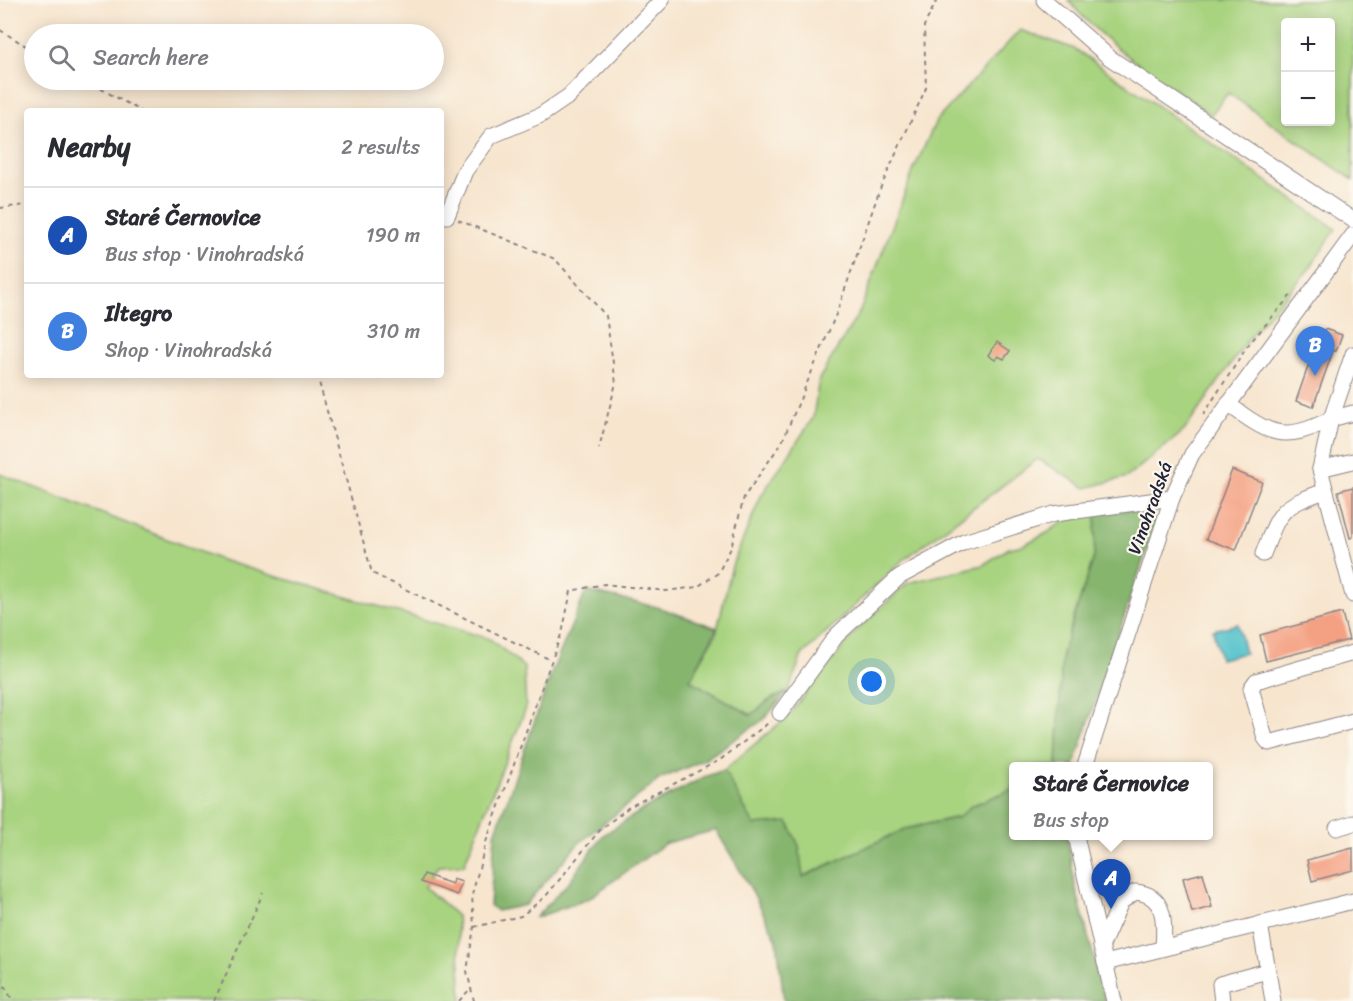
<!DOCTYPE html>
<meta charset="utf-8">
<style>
:root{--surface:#fff;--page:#f7f7f7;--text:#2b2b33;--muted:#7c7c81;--line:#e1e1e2;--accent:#111827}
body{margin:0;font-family:Sriracha,sans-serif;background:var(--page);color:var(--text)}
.controls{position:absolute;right:18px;top:18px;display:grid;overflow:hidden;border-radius:6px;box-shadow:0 3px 15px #0003}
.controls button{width:54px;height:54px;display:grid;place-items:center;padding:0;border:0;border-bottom:2px solid var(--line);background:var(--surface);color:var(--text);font:30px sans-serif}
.you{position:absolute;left:872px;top:682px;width:21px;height:21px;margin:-15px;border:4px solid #fff;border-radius:50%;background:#1a73e8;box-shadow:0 0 0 9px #1a73e833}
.badge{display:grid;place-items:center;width:39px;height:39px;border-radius:50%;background:var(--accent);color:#fff;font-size:20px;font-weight:700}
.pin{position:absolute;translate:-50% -50px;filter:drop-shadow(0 2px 3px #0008)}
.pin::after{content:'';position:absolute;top:32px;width:21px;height:18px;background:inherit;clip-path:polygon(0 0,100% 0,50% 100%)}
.popup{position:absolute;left:1009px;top:762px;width:204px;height:78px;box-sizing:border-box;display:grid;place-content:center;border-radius:6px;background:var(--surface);filter:drop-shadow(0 2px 4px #0005);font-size:20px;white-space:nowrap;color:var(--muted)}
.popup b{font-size:22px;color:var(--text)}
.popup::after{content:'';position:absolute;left:50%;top:100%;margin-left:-12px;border:12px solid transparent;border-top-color:var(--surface)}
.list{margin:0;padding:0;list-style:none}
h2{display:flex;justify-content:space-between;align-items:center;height:78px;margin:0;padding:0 24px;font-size:26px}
h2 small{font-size:20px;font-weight:400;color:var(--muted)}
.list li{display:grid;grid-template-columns:39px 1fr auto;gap:18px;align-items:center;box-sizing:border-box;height:96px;padding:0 24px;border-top:2px solid var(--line)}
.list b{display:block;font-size:22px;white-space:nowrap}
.list p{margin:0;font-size:20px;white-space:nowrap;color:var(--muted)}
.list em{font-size:20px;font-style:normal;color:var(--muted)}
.icon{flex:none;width:33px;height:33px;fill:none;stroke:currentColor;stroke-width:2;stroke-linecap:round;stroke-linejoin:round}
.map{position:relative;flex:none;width:1353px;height:1001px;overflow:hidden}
.search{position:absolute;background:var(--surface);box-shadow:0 3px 15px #0003;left:24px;top:24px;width:420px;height:66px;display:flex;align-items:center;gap:15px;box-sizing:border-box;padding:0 21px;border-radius:33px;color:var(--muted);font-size:22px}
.panel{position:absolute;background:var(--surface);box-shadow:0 3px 15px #0003;left:24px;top:108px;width:420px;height:270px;border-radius:6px}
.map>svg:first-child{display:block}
</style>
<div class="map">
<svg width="1353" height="1001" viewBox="0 0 1353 1001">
<rect width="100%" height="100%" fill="#fbf7ec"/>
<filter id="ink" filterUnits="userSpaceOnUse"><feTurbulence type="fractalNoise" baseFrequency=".0167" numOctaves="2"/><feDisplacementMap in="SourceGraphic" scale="12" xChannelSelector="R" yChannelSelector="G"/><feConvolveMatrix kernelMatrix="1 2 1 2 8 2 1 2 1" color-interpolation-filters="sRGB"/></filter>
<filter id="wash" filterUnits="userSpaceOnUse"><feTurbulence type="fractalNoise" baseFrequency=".008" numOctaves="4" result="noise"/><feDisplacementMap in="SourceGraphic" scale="24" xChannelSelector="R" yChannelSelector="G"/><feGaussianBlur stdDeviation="1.35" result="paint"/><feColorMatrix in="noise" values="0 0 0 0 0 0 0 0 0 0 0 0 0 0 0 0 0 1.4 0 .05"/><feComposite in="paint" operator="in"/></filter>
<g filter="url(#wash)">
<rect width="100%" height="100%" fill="#f7e5ce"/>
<g fill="#a8d37f" stroke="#657a5d" stroke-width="1.5" fill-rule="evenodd">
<path d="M1068 0H1353V180L1228 93 1211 115C1163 80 1106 47 1068 0ZM1330 22V122H1286V22Z"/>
<path d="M1020 30 1075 49 1336 229 1310 268 1252 334 1184 431 1127 477 1086 488 1038 459 901 562 802 655 788 692 771 699 751 715 690 680 716 634 732 566 761 496 813 418 819 379 860 311 914 169 936 121Z"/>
<path d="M0 474 221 560 490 639 524 667 526 708 464 865 438 866 425 887 457 916 462 1001H0Z"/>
<path d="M1096 513 1094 557 1062 654 1057 766H1014L1013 789 971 806 959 817 905 829 802 877 799 846 754 826 724 770 788 716 856 631 908 583 983 565 1009 548 1023 545 1047 533 1067 519Z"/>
</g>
<g fill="#86b56e" stroke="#546c54" stroke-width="1.5">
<path d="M1147 508 1156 522 1074 766H1057L1062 654 1094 557 1096 513Z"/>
<path d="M586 591 657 607 717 628 690 680 751 715 771 699 788 692 763 720 704 760 660 779 578 844 525 905 497 911 490 906 495 834 551 674Z"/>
<path d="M724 770 754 825 788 822 799 846 803 877 905 829 959 817 971 806 1013 789 1014 836H1067L1075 885 1105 1001H784L777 940 751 889 716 830 666 843 588 899 535 918 568 883 603 835 644 809 704 777Z"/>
</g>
<path fill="#55c3cc" stroke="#3c7284" stroke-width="1.5" d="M1238 624 1245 653 1220 659 1213 630Z"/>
<g id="blocks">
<g fill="#f4a082">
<path d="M1325 329 1342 335 1336 351H1333L1313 407 1296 401 1316 344 1319 346Z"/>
<path d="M997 342 1010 351 1004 359 998 356 995 360 988 355Z"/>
<path d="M1232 470 1262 482 1236 550 1206 539Z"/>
<path d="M1353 487V537L1350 538 1338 491Z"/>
<path d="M1342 613 1349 640 1266 661 1260 635Z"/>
<path d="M1353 848V870L1312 881 1307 860Z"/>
<path d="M1203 873 1212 907 1192 912 1183 878Z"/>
<path d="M424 874 452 884 453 879 462 882 457 895 421 882Z"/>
</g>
</g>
</g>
<g filter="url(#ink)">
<use href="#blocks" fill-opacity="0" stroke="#8c8484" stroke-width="1.5"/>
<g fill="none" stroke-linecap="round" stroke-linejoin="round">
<defs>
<g id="minor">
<path d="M1044 0 1110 58 1353 220"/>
<path d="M447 216 465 171 491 136 541 115 569 96 662 0"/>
<path d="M1228 404C1270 435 1283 443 1331 419L1320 469 1353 595"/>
<path d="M1331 419 1353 354"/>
<path d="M1331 419 1353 413"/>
<path d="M1320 469 1353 461"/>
<path d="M1263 554C1280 510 1280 507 1325 491"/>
<path d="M1353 653 1256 681 1251 688 1265 738 1269 743 1353 721"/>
<path d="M780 713 836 636 899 577 964 542 1054 514 1172 498"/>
<path d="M1085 766 1172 498 1192 454 1353 235"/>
<path d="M1337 828 1353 823"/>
<path d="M1076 836 1114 1001"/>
<path d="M1260 924 1273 1001"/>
<path d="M1101 947 1121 902 1135 892C1166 894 1165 923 1163 947"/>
<path d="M1105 963 1353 901"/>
<path d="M1222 1001 1220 984 1267 971"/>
</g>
</defs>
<use href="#minor" stroke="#8c8484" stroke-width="17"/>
<g stroke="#8c8484" stroke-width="2" stroke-dasharray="4.5 4.5" stroke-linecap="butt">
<path d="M0 30 34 51"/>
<path d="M85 80 141 111"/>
<path d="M0 208 27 205"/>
<path d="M458 220 555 259 606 316 616 383 599 448"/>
<path d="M317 375 372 573 551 660"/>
<path d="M1203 415 1249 344 1292 294"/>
<path d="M1161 488 1162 479 1172 463"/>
<path d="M474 927 521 916 546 896 600 830 629 807 720 760 771 721"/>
<path d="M0 978 13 1001"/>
<path d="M214 1001 263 893"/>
<path d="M459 1001 471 988"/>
<path d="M474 1001 467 971 474 927 472 895 486 842 563 629 571 591 604 584 666 591 697 587 718 573 731 548 744 497 782 442 837 312 880 189 926 88 924 26 937 0"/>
</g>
<use href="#minor" stroke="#fff" stroke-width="15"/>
</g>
</g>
<g text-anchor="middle" stroke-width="4.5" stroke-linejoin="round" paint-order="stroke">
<g font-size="18" fill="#22223b" stroke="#fbf7ec">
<text transform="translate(1150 508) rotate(-70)" y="6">Vinohradská</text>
</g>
</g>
</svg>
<div class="controls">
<button>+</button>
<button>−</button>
</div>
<div class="you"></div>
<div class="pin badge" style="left:1111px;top:909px;background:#1a4fb4">A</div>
<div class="popup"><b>Staré Černovice</b>Bus stop</div>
<div class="pin badge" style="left:1315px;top:376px;background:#3f7fe0">B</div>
<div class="search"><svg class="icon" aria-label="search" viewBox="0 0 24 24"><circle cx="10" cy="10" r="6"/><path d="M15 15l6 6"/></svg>Search here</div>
<section class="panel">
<h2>Nearby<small>2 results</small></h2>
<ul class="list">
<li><span class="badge" style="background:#1a4fb4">A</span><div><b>Staré Černovice</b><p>Bus stop · Vinohradská</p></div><em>190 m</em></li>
<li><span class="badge" style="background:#3f7fe0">B</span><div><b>Iltegro</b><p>Shop · Vinohradská</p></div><em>310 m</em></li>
</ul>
</section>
</div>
